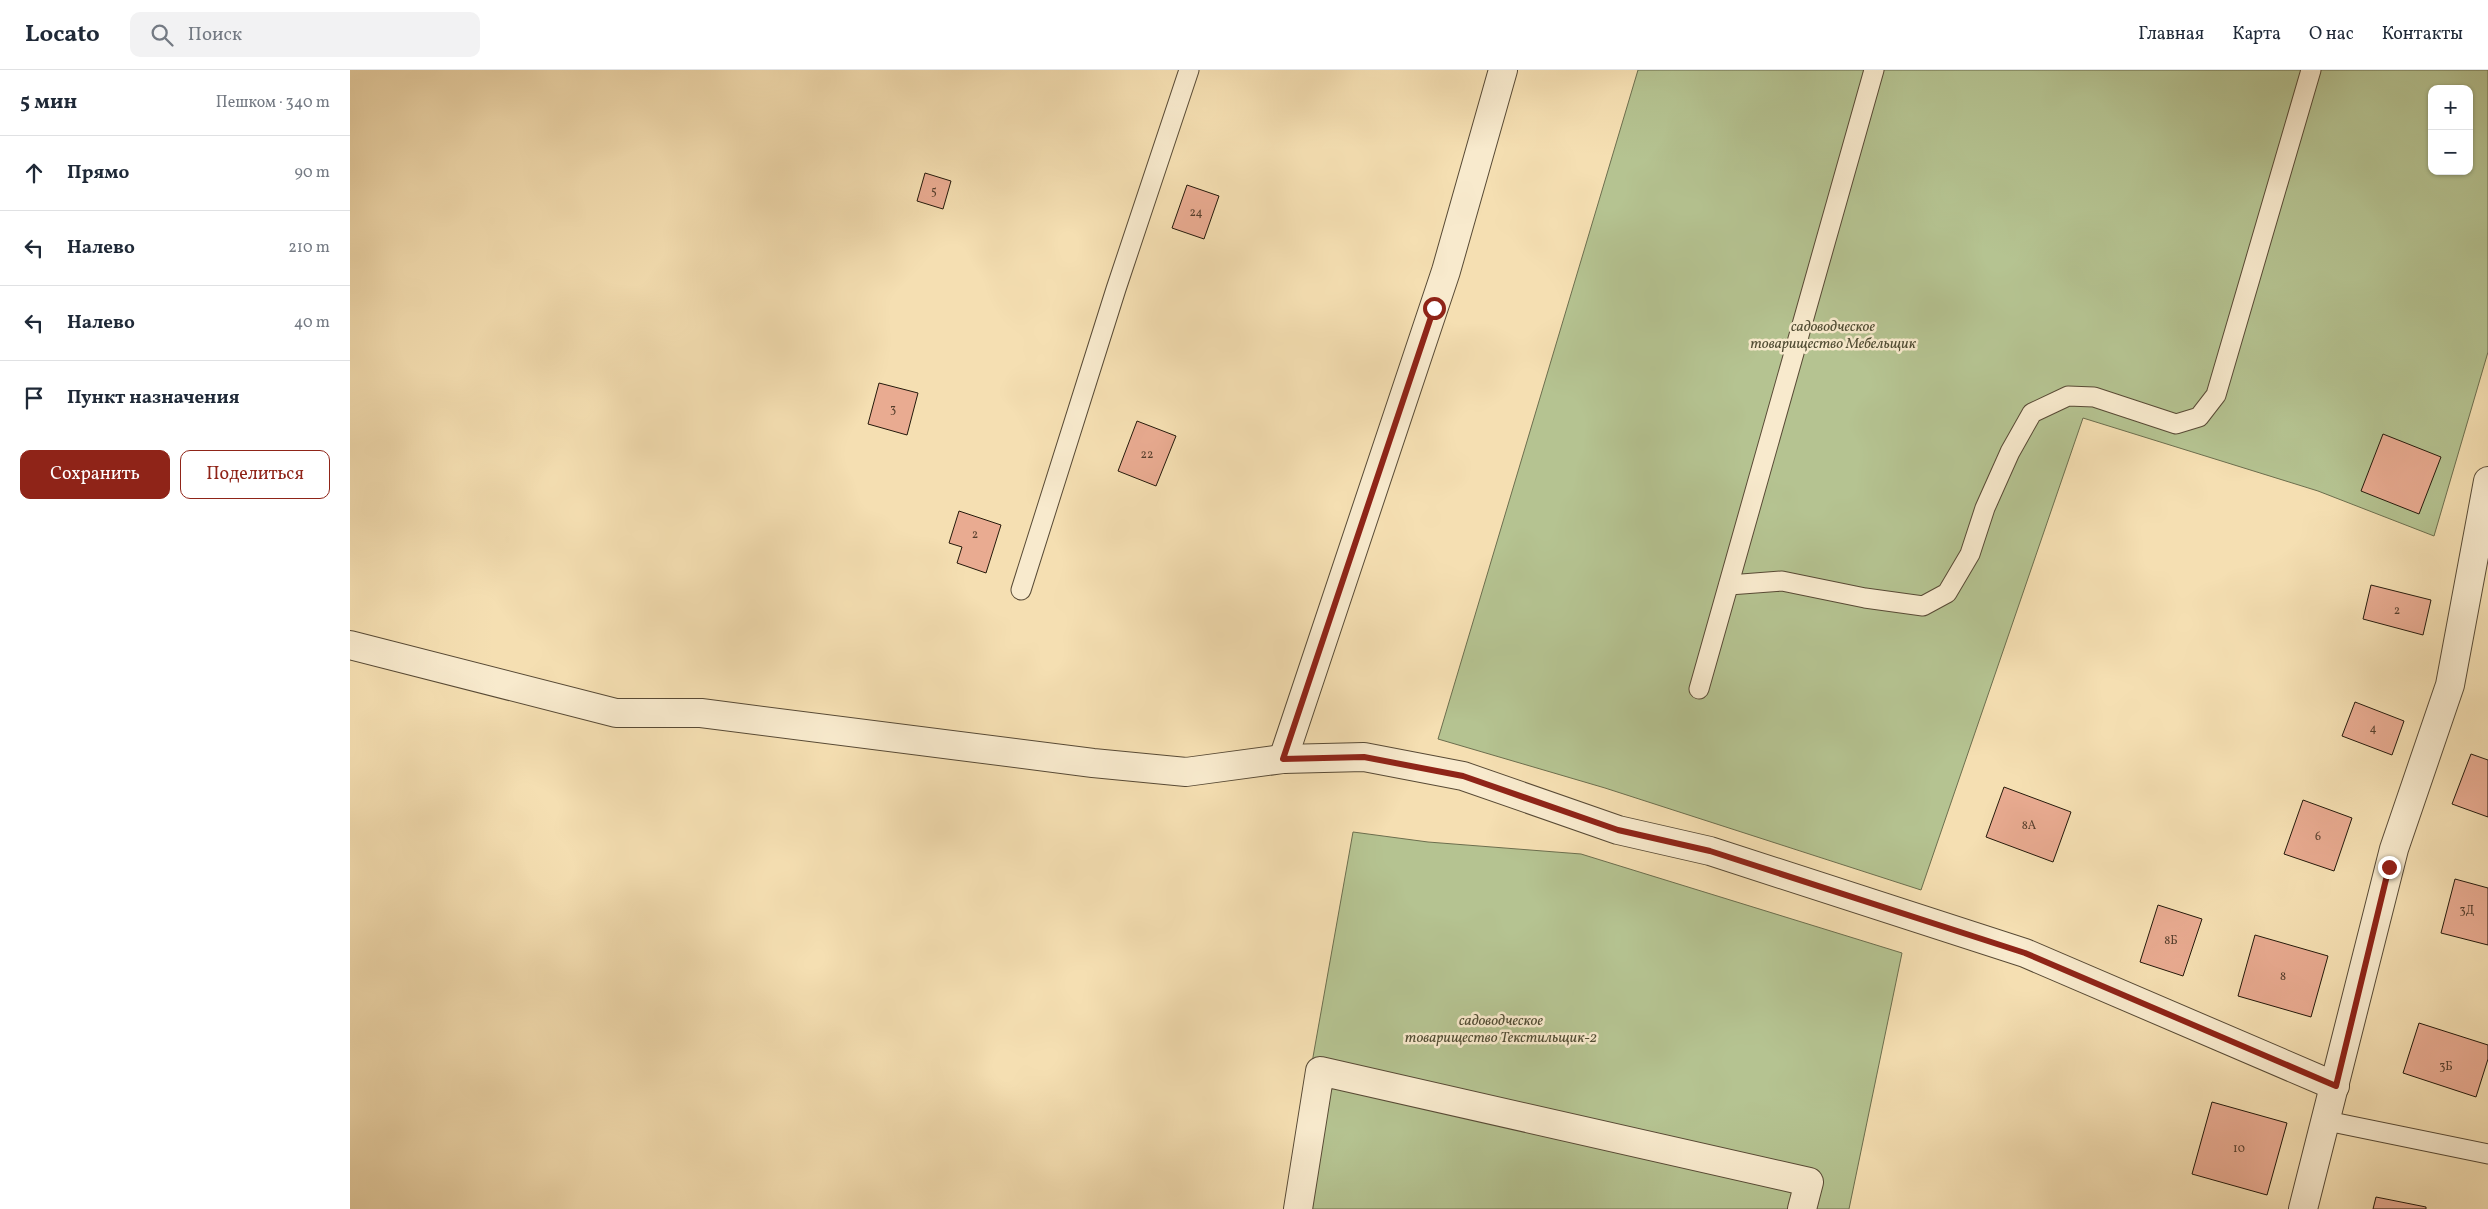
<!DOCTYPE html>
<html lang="ru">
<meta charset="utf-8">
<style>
:root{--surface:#fff;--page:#f2f2f3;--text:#1f2937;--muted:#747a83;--line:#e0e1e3;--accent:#8f2418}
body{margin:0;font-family:Vollkorn,serif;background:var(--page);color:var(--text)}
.controls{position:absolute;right:15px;top:15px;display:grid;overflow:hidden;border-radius:10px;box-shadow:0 1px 4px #0004}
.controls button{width:45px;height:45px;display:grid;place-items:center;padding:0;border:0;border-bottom:1px solid var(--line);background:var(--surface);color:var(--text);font:25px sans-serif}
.stop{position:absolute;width:15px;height:15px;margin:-11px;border:4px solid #8f2418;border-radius:50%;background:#fff}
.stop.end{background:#8f2418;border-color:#fff;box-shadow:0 1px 5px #0008}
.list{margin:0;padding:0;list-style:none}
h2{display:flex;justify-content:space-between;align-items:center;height:65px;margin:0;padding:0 20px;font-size:21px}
h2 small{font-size:16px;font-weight:400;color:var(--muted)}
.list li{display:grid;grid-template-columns:32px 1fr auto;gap:15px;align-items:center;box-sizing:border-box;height:75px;padding:0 20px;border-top:1px solid var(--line)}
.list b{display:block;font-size:19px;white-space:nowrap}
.list em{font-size:16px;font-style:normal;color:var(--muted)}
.actions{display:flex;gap:10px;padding:15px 20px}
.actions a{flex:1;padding:11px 0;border:1px solid var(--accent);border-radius:10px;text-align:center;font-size:18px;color:var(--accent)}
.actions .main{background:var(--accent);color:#fff}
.icon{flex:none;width:28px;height:28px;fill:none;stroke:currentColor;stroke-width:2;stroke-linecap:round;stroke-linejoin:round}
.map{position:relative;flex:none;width:2138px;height:1139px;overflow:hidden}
header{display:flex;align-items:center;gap:30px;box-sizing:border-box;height:70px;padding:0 25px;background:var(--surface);border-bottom:1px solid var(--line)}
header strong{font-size:24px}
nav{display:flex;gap:28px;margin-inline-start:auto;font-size:18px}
.search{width:350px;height:45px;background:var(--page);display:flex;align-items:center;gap:12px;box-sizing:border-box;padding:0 18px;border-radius:10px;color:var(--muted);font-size:19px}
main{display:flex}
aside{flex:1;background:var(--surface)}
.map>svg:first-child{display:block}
</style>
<header>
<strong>Locato</strong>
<div class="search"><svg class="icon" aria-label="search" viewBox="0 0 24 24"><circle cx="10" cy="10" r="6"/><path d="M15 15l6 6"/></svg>Поиск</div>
<nav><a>Главная</a><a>Карта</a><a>О нас</a><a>Контакты</a></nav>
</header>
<main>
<aside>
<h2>5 мин<small>Пешком · 340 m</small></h2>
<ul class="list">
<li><svg class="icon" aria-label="ahead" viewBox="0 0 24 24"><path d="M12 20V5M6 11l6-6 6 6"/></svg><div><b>Прямо</b></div><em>90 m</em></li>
<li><svg class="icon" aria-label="left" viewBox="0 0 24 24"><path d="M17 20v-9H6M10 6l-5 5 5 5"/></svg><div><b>Налево</b></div><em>210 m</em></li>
<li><svg class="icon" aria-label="left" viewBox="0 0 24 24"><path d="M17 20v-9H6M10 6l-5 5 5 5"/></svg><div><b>Налево</b></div><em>40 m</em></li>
<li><svg class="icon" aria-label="arrive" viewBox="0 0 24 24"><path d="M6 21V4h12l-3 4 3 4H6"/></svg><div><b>Пункт назначения</b></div></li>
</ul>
<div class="actions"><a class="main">Сохранить</a><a>Поделиться</a></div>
</aside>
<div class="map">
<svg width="2138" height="1139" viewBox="0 0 2138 1139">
<rect width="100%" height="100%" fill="#f5dfb2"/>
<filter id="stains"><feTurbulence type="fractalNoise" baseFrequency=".004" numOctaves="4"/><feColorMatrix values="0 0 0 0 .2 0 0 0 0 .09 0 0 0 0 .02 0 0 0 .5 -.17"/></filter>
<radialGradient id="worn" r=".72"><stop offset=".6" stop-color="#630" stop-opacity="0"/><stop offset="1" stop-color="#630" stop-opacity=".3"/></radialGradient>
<g fill="#b5c391" stroke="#6c6e4e" fill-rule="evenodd">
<path d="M1288 0H2138V282L2084 466 1968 421 1733 348 1571 820 1255 718 1088 669ZM2082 19H2119V101H2082Z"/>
<path d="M1003 762 1078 772 1231 784 1552 883 1499 1139H936Z"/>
</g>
<g fill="#e9ab91" stroke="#24190b">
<path d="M575 103 601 111 593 139 567 131Z"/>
<path d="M837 115 869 126 854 169 822 158Z"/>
<path d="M529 313 568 323 557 365 518 354Z"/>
<path d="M787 351 826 366 806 416 768 401Z"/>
<path d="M2033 364 2091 387 2069 444 2011 421Z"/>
<path d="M609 441 651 455 636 503 607 493 612 477 599 473Z"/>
<path d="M2021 515 2081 530 2073 565 2013 549Z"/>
<path d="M2005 632 2054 651 2042 685 1992 666Z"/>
<path d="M2121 684 2138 690V747L2102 734Z"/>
<path d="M1654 717 1721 742 1703 792 1636 767Z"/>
<path d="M1953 730 2002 748 1984 801 1934 784Z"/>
<path d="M2105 809 2138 818V875L2091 863Z"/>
<path d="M1808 835 1852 849 1833 906 1790 892Z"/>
<path d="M1905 865 1978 886 1961 947 1888 926Z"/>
<path d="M2069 953 2138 975V989L2126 1027 2053 1003Z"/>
<path d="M1862 1032 1937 1053 1917 1125 1842 1104Z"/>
<path d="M2026 1127 2076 1137V1139H2023Z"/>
</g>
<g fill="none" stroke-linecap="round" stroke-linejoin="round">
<defs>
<g id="lane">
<path d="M1379 515 1432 511 1515 528 1573 536 1597 523 1620 484 1635 438 1660 382 1682 343 1718 326 1744 327 1826 354 1849 347 1866 325 1961 0"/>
<path d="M671 520 766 219 839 0"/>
<path d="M1349 619 1524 0"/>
<path d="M1977 1051 2138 1084"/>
</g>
<g id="street">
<path d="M0 575 266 643H351L743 693 836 702 933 689 1014 687 1113 706 1268 760 1360 781 1675 883 1985 1016"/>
<path d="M933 689 1096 201 1153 0"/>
<path d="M948 1139 970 1001 1459 1112 1452 1139"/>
<path d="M1953 1139 2044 779 2100 615 2138 411"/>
</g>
</defs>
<use href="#lane" stroke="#584a35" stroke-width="21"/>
<use href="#street" stroke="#584a35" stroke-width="30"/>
<use href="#lane" stroke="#f8eacd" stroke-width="19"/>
<use href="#street" stroke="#f8eacd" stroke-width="28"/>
</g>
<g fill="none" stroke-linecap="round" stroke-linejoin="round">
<path stroke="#8f2418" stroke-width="6" d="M1084 238 933 689 1014 687 1113 706 1268 760 1360 781 1675 883 1986 1016 2039 797"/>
</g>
<g text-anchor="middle" stroke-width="5" stroke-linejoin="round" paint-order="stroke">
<g font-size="12" fill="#553e2c">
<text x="584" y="125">5</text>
<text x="846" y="146">24</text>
<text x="543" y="343">3</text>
<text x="797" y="388">22</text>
<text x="625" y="468">2</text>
<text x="2047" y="544">2</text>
<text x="2023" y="662">4</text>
<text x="1679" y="759">8А</text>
<text x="1968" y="770">6</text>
<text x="2117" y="844">3Д</text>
<text x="1821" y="874">8Б</text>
<text x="1933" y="910">8</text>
<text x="2096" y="1000">3Б</text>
<text x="1889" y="1082">10</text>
</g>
<g font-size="15" font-style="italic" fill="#504c33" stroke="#f8eacd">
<text x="1483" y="261">садоводческое<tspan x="1483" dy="17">товарищество Мебельщик</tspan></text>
<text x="1151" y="955">садоводческое<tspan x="1151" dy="17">товарищество Текстильщик-2</tspan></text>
</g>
</g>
<rect width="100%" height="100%" filter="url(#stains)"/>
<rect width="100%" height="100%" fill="url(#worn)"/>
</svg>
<div class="controls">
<button>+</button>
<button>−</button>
</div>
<div class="stop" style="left:1084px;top:238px"></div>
<div class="stop end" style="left:2039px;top:797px"></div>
</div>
</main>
